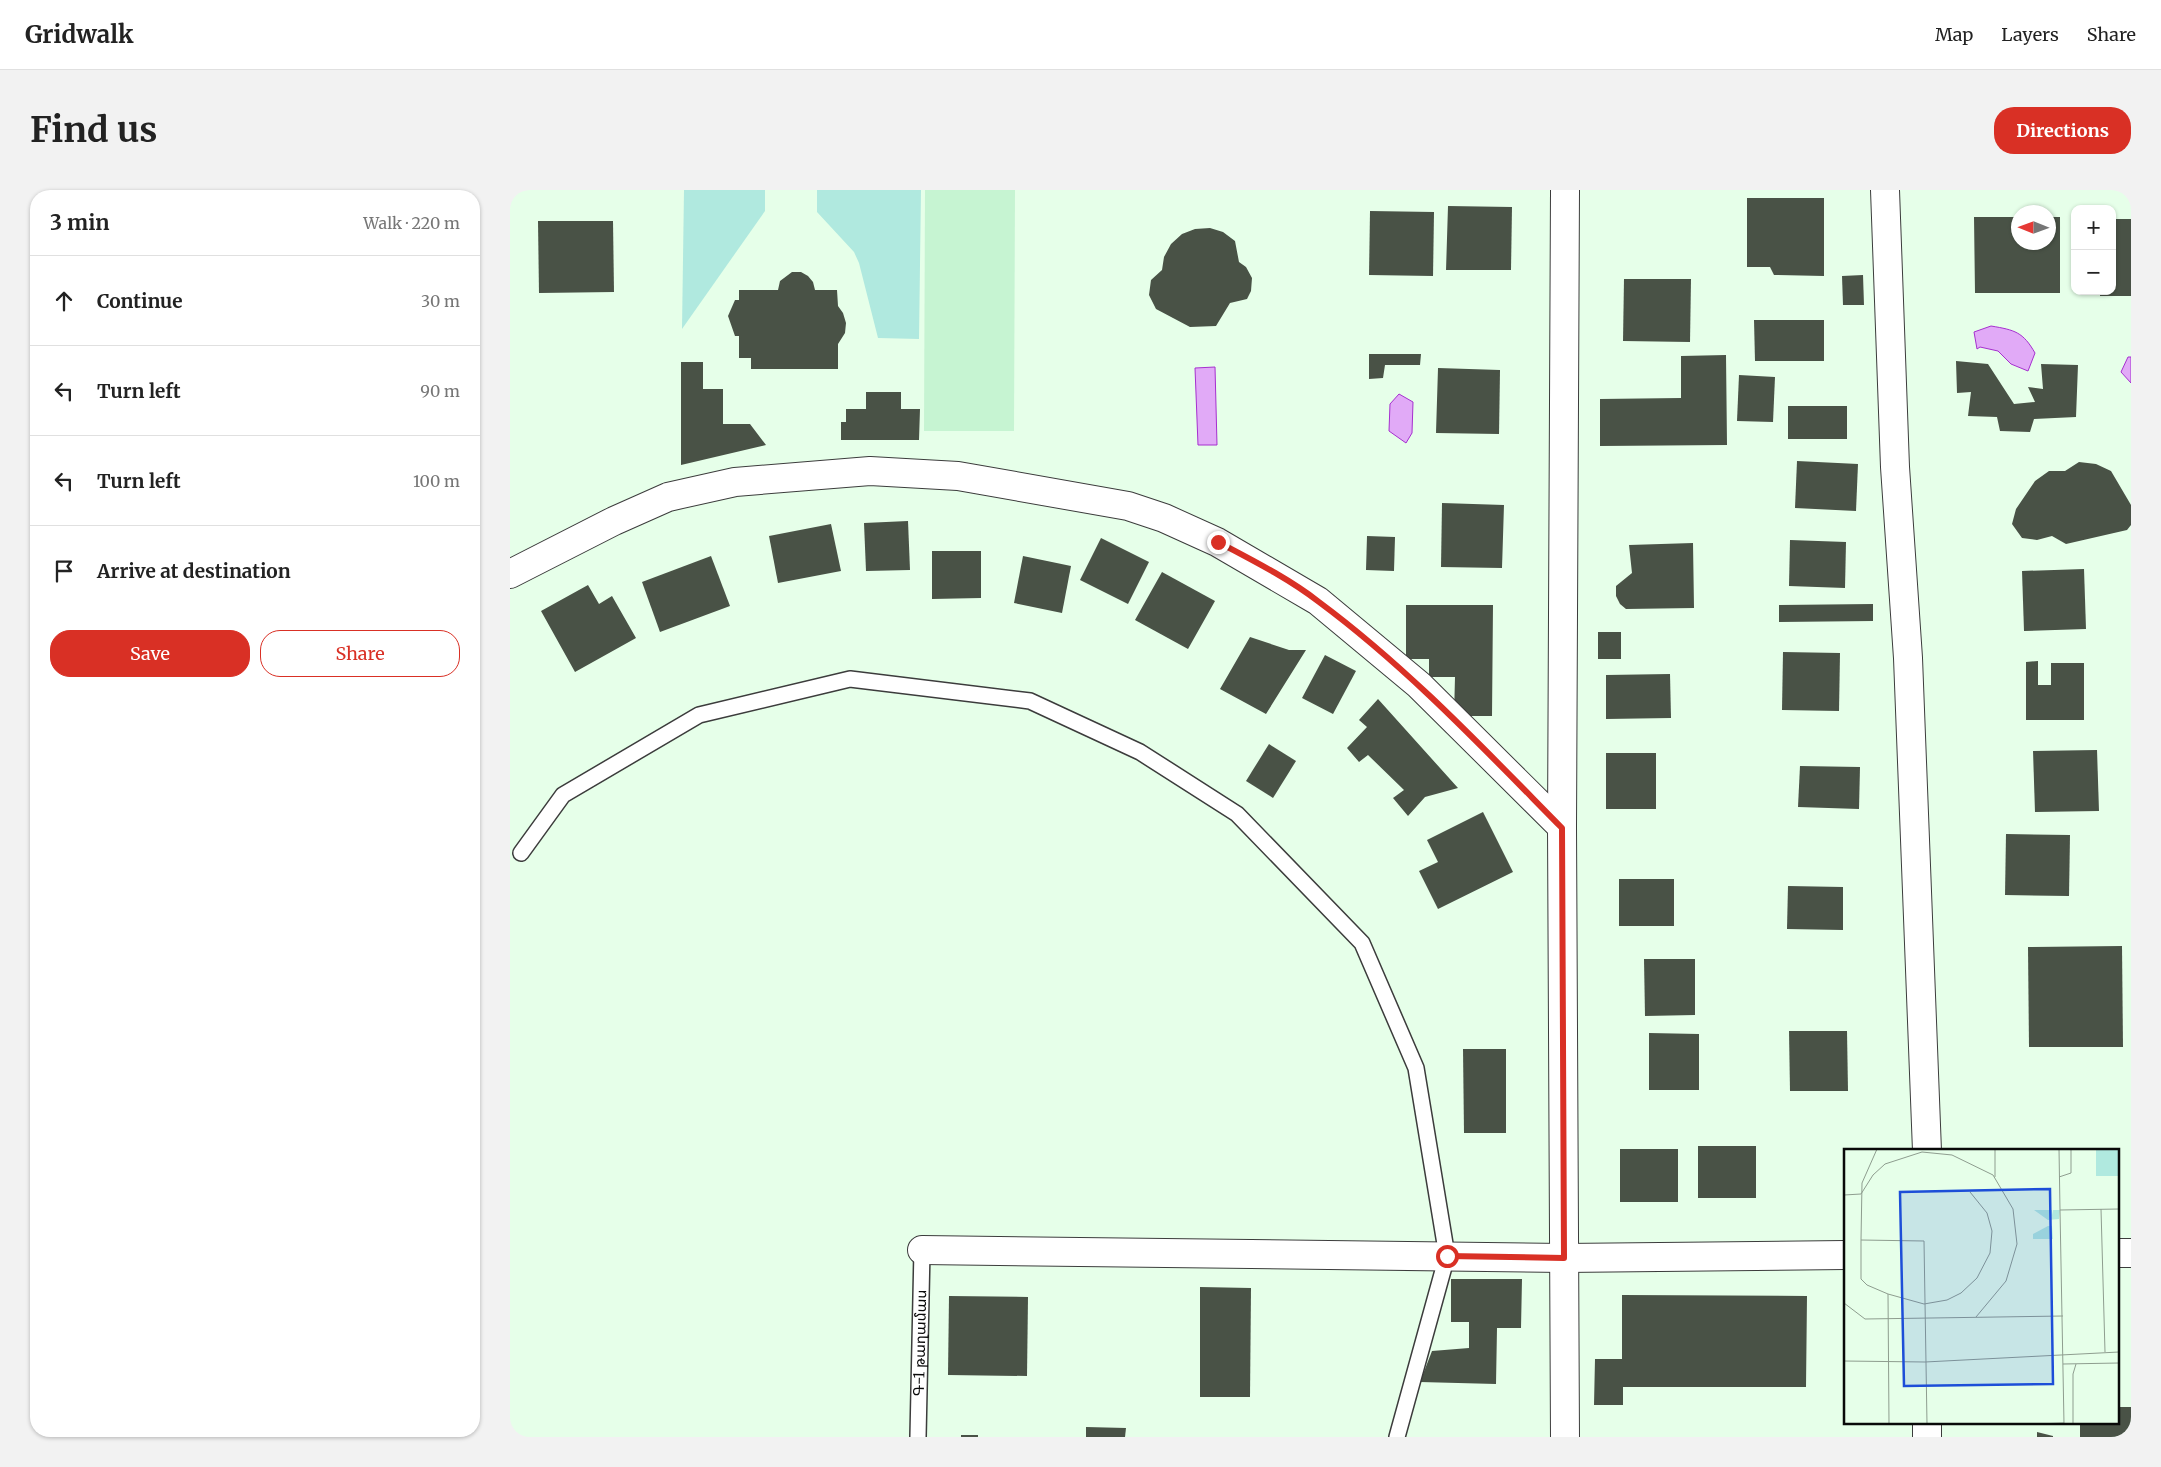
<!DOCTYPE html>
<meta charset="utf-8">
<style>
:root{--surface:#fff;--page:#f2f2f2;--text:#222;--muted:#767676;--line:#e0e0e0;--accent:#d93025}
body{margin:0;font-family:Merriweather,"Noto Sans Armenian",serif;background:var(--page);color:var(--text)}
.controls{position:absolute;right:15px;top:15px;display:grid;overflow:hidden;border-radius:10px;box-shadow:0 1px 4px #0004}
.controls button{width:45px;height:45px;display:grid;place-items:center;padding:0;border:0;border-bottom:1px solid var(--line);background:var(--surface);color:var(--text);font:25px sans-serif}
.compass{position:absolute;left:1501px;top:15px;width:45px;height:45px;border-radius:50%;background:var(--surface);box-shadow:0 1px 4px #0004;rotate:271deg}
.stop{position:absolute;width:15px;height:15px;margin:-11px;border:4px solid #d93025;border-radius:50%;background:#fff}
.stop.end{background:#d93025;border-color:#fff;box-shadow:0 1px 5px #0008}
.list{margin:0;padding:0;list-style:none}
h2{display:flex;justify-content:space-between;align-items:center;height:65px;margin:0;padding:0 20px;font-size:21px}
h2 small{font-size:16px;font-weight:400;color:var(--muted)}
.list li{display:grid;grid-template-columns:32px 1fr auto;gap:15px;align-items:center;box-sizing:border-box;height:90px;padding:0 20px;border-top:1px solid var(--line)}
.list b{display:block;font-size:19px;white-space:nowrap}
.list em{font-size:16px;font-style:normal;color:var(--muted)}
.actions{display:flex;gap:10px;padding:15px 20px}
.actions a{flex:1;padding:11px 0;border:1px solid var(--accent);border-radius:20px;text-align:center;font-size:18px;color:var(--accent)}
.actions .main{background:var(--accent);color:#fff}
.icon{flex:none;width:28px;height:28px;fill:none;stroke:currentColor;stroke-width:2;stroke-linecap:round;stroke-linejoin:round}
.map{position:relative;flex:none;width:1621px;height:1247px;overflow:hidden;border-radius:20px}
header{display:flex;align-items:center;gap:30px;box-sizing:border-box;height:70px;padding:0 25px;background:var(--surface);border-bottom:1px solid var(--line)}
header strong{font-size:24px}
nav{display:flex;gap:28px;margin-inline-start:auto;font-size:18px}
.intro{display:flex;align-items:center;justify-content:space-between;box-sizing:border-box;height:120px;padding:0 30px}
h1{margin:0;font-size:35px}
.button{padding:12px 22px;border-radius:20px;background:var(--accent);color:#fff;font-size:18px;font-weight:700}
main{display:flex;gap:30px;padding:0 30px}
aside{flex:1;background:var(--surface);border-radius:20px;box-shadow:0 1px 4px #0004}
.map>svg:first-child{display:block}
</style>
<header>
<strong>Gridwalk</strong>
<nav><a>Map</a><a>Layers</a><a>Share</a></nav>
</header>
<div class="intro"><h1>Find us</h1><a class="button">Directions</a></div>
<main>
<aside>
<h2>3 min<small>Walk · 220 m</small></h2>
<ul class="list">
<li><svg class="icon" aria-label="ahead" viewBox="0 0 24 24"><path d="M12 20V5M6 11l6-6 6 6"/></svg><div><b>Continue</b></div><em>30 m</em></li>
<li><svg class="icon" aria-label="left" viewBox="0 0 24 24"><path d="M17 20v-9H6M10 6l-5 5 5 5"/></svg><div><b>Turn left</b></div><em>90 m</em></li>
<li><svg class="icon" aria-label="left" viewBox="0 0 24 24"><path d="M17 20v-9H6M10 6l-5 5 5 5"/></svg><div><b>Turn left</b></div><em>100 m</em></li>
<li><svg class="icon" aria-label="arrive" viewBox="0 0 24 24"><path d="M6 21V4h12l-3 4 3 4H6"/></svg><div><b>Arrive at destination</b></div></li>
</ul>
<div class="actions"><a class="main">Save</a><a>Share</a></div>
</aside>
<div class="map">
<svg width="1621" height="1247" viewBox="0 0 1621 1247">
<rect width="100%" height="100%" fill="#e6ffe9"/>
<path fill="#c6f4d2" d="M415 0H505L504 241H414Z"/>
<g fill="#b0e9df">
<path d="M174 0H255V21L172 139Z"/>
<path d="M307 0H411L409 149 368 148 349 73 344 62 307 22Z"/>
</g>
<g fill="#e1aaf7" stroke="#a630cf">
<path d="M1481 136C1505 140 1513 142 1525 163L1518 181 1501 174 1488 161 1470 157 1467 159 1464 142Z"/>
<path d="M1618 167H1621V193L1611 182Z"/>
<path d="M705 177 707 255H688L685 178Z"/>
<path d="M889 204 903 212 902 243 896 253 879 241 880 214Z"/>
</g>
<g fill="#495246">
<path d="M1237 8H1314V86L1264 85 1260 77H1237Z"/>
<path d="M938 16 1002 17 1001 80H936Z"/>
<path d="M860 21 924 22 923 86 859 85Z"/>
<path d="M1464 27H1508V52H1538V27H1550V103H1465Z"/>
<path d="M1602 29H1621V106H1590V101H1602Z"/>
<path d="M28 31H103L104 102 29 103Z"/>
<path d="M700 38 713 42 725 51 729 72 736 77 742 88 741 101 737 109 720 113 706 136 680 137 646 119 639 105 641 90 652 80 654 67 661 54 672 44 685 39Z"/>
<path d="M282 82H291L298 86 303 92 305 100H327L328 116 333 123 336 133 335 143 328 154V179H241V168H229V146H225L218 126 225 110H229V100H268L270 91Z"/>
<path d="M1353 85 1354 115H1333L1332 86Z"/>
<path d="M1114 89H1181L1180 152 1113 151Z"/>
<path d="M1244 130H1314V171H1245Z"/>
<path d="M859 164H911L910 175H875L873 188 859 189Z"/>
<path d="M1216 165 1217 255 1090 256V209L1171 208V166Z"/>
<path d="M1446 171 1478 174 1504 214 1525 212 1518 197 1533 199 1531 174 1568 175 1566 227 1524 229 1520 242 1490 241 1487 227 1458 226 1461 202 1447 203Z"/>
<path d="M171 172H193V199H213V234H240L256 255 171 275Z"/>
<path d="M928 178 990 180 989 244 926 243Z"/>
<path d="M1229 185 1265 187 1263 232 1227 231Z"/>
<path d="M356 202H391V219H410L409 250H331V232H336V219H356Z"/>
<rect x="1278" y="216" width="59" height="33"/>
<path d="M1287 271 1348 274 1346 321 1285 318Z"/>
<path d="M1569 272 1586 274 1601 281 1621 315V335L1617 340 1556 354 1542 346 1527 350 1512 348 1502 334 1506 319 1525 291 1539 281H1555Z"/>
<path d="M932 313 994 315 992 378 931 377Z"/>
<path d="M398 331 400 380 356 381 354 333Z"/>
<path d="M321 334 331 381 268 393 259 346Z"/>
<path d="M857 346 885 347 884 381 856 380Z"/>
<path d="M591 348 639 372 618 414 570 390Z"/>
<path d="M1280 350 1336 352 1335 398 1279 396Z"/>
<path d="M1183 353 1184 418 1116 419 1110 414 1106 406V396L1122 383 1119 355Z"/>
<path d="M422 361H471V408L422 409Z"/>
<path d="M201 366 220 416 150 442 132 392Z"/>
<path d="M513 366 561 376 552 423 504 413Z"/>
<path d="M1574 379 1576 439 1514 441 1512 381Z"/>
<path d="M652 382 705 411 678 459 625 430Z"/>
<path d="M78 395 89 414 102 406 126 448 65 482 31 421Z"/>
<path d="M1363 414V431L1269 432V415Z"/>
<path d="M896 415H983L982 526H944L945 487H919V469H896Z"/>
<rect x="1088" y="442" width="23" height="27"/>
<path d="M740 447 779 460H796L756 524 710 499Z"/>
<path d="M1273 462 1330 463 1329 521 1272 520Z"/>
<path d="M815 465 846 481 823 524 792 508Z"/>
<path d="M1528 471V495H1541V473H1574V530H1516V472Z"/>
<path d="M1160 484 1161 528 1096 529V485Z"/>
<path d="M868 509 948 598 915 607 898 626 883 608 894 600 858 565 849 572 837 558 857 537 849 530Z"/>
<path d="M759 554 786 571 763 608 736 591Z"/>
<path d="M1587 560 1589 621 1525 622 1523 561Z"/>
<rect x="1096" y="563" width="50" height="56"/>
<path d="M1290 576 1350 577 1349 619 1288 617Z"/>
<path d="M973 622 1003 682 928 719 909 681 928 672 917 650Z"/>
<path d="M1496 644 1560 645 1559 706 1495 705Z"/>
<rect x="1109" y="689" width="55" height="47"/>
<path d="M1278 696 1333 697V740L1277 739Z"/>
<path d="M1612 756 1613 857H1519L1518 757Z"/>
<path d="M1134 769H1185V825L1135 826Z"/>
<path d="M1279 841H1337L1338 901H1280Z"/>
<path d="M1139 843 1189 844V900H1139Z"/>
<path d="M953 859H996V943H954Z"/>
<rect x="1188" y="956" width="58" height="52"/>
<rect x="1110" y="959" width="58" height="53"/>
<path d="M941 1089H1012L1011 1138H987L986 1194 910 1192 922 1161 959 1158V1132H941Z"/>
<path d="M690 1097 741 1098 740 1207H690Z"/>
<path d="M1112 1105 1297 1106 1296 1197H1113V1215H1084L1085 1169H1112Z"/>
<path d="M439 1106 518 1107 517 1186 438 1185Z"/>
<path d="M1607 1217H1621V1247H1570V1233H1607Z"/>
<path d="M576 1237 616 1238 615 1247H576Z"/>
<path d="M1527 1242 1543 1246V1247H1527Z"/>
<rect x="451" y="1245" width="17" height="2"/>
</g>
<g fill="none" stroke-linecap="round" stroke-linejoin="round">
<defs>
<g id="lane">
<path d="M11 663 53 605 189 525 340 489 520 511 630 562 727 624 852 753 906 878 937 1066 887 1247"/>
<path id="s1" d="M408 1247 412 1060"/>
</g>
<g id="street">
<path d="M1375 0 1385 277 1398 468 1417 961"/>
<path d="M0 384 104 331 158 307 225 292 360 281 448 286 618 316 654 328 707 352 808 411 909 495 1052 637"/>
<path d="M412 1060 1054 1068 1335 1065"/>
<path d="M1607 1063H1621"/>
<path d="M1055 1247 1052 637 1055 0"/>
<path d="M1417 1247V1233"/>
</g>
</defs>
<use href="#lane" stroke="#3c3c3c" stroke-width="18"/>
<use href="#street" stroke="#3c3c3c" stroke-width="30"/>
<use href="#lane" stroke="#fff" stroke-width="15"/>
<use href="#street" stroke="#fff" stroke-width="28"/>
</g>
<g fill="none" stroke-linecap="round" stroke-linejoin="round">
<path stroke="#d93025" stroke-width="6" d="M708 352C742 370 778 388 809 412 898 478 974 559 1052 638L1054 1068 937 1066"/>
</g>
<g text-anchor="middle" stroke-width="5" stroke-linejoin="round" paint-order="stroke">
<g font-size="15" fill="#090909" stroke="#fff">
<text dy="5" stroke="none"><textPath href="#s1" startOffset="94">Գ-1 թաղամաս</textPath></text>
</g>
</g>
<g transform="translate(1334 959)">
<rect width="275" height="275" fill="#e6ffe9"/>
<path d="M252 0H275V27H252ZM190 61H208L209 66V61H216L215 70 204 71ZM204 77H208L209 90H189V85Z" fill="#b0e9df"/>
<path fill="none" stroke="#8e9d8f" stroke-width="1" d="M33 0 18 34 17 91 80 92 83 275M151 0V28M215 0 216 61 275 60M215 28 227 24V0M0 46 17 45 29 26 41 15 78 3 108 6 149 26 169 60 173 95 162 132 132 168M257 60 261 203M216 61 220 275M17 91V130L23 136 44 145 80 155 103 151 117 144 133 129 146 104 148 82 143 64 126 43M44 145 45 275M0 154 21 170 219 167M0 212 81 213 275 203M219 215 275 214M191 275 220 274M229 275V225L232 215"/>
<path fill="#1d4ed8" fill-opacity="0.15" stroke="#1d4ed8" stroke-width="2.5" d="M206 40 209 235 60 237 56 43Z"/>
<rect width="275" height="275" fill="none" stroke="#090909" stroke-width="2.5"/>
</g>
</svg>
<div class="controls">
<button>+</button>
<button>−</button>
</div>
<svg class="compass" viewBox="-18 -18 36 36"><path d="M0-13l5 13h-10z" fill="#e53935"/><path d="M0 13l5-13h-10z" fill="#767676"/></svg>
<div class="stop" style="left:937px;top:1066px"></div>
<div class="stop end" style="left:708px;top:352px"></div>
</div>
</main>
